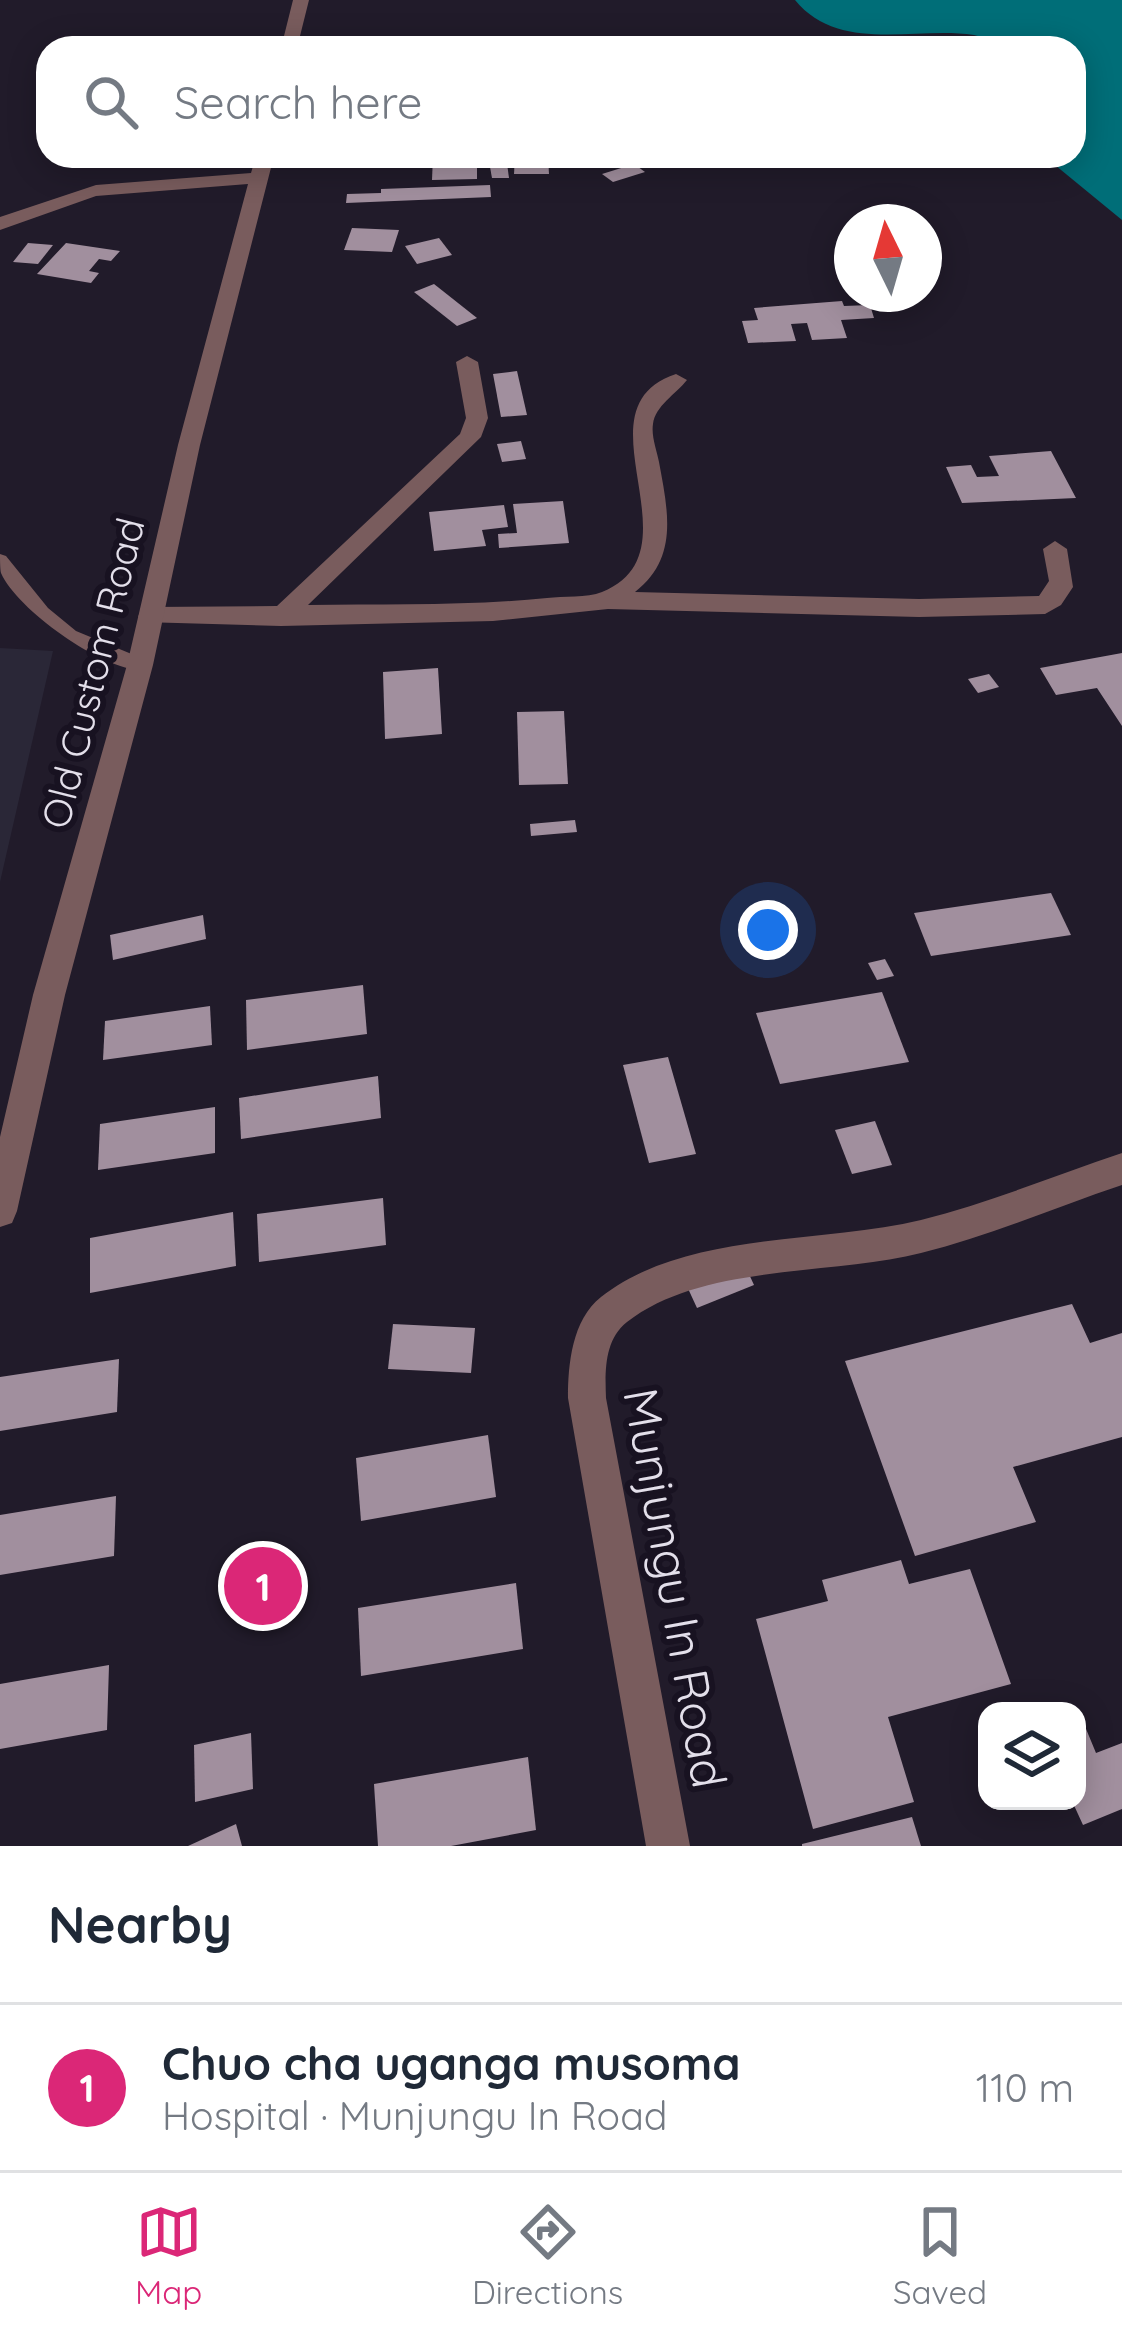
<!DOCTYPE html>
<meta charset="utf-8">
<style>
:root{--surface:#fff;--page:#f2f2f3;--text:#1f2937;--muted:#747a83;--line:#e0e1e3;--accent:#db2777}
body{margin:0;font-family:Quicksand,sans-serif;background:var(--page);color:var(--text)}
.controls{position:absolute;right:36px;bottom:36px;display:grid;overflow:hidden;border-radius:24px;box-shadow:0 6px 30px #0003}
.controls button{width:108px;height:108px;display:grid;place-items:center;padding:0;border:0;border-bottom:3px solid var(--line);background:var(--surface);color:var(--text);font:60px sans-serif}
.compass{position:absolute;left:834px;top:204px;width:108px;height:108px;border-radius:50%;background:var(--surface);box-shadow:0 6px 30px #0003;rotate:355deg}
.you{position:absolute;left:768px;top:930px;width:42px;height:42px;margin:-30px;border:9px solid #fff;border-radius:50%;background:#1a73e8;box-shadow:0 0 0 18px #1a73e833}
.badge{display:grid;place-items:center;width:78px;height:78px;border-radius:50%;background:var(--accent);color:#fff;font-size:39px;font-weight:700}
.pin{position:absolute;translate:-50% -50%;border:6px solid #fff;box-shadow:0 3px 12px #0006}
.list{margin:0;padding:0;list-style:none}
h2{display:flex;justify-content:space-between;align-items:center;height:156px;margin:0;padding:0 48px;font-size:51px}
h2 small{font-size:39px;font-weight:400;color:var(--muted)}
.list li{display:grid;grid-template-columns:78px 1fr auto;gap:36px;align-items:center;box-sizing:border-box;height:168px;padding:0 48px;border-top:3px solid var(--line)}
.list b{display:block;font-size:45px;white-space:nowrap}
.list p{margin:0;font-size:39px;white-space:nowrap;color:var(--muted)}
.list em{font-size:39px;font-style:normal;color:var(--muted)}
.icon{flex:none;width:66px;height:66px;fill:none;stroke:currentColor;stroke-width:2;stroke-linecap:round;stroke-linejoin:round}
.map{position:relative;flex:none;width:1122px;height:1846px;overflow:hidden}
.search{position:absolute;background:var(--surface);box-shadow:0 6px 30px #0003;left:36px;right:36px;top:36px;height:132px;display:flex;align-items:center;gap:30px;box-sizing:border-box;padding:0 42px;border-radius:36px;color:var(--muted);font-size:45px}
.sheet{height:324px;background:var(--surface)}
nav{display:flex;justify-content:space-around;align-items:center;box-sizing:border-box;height:168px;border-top:3px solid var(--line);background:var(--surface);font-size:33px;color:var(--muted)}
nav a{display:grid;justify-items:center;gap:6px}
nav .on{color:var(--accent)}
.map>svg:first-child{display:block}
</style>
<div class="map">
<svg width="1122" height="1846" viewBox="0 0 1122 1846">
<rect width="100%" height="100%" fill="#211b2a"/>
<path fill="#2a2737" d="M0 648 53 651 0 882Z"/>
<path fill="#006e78" d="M795 0H1122V220L1044 156H1074V48C1053 48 1029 51 1008 48 996 46 987 38 974 35 915 26 839 54 795 0Z"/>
<g fill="#a18f9e">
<path d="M433 156H477V179L432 180Z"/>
<path d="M488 156H506L509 178H492Z"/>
<path d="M515 156H548L549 174H514Z"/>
<path d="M634 164 645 172 613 182 602 174Z"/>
<path d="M490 185 491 197 346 203 347 194 381 193V189Z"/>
<path d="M352 228 399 230 392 252 344 250Z"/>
<path d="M439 238 452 255 417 264 405 246Z"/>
<path d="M28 243 53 245 38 264 13 262Z"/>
<path d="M66 243 120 251 111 261 99 259 89 271 99 273 91 283 37 274Z"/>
<path d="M434 284 477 318 457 326 414 292Z"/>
<path d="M842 301 844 306 870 305 874 318 841 320 847 338 812 340 807 323 791 324 796 341 748 343 742 321 758 320 754 308Z"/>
<path d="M517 371 527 415 501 417 493 374Z"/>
<path d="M521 441 526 459 502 462 497 444Z"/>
<path d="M1051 451 1076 498 962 503 946 467 971 465 977 477 999 476 989 456Z"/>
<path d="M563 501 569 543 499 548 498 534 517 533 513 504Z"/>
<path d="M504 505 508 527 482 530 486 546 434 551 429 512Z"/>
<path d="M1122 653V726L1097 688 1056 695 1040 668Z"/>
<path d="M438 668 442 734 385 739 383 672Z"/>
<path d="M989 674 999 687 978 693 968 679Z"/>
<path d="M564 711 568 784 519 785 517 712Z"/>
<path d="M575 820 577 832 531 836 530 824Z"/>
<path d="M1051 893 1071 935 931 956 914 913Z"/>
<path d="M203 915 206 939 113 960 110 935Z"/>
<path d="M885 959 894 976 877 980 868 963Z"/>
<path d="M363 985 367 1034 247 1050 246 1000Z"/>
<path d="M882 992 909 1062 780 1084 756 1013Z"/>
<path d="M210 1006 212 1045 103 1060 105 1021Z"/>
<path d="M668 1057 696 1154 649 1163 623 1065Z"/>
<path d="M378 1076 381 1118 241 1139 239 1098Z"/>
<path d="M215 1107V1153L98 1170 100 1124Z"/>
<path d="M875 1121 892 1165 852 1174 835 1130Z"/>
<path d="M383 1198 386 1245 259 1262 257 1214Z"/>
<path d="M233 1212 236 1266 90 1293V1238Z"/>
<path d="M742 1259 754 1285 697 1308 685 1282Z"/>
<path d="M1072 1304 1090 1343 1122 1333V1437L1013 1467 1036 1522 915 1556 845 1361Z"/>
<path d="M393 1324 475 1328 471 1373 388 1369Z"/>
<path d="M119 1359 117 1412 0 1431V1377Z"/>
<path d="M488 1435 496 1497 361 1521 356 1458Z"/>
<path d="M116 1496 114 1556 0 1575V1515Z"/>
<path d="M901 1560 909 1584 970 1569 1011 1684 888 1717 914 1802 813 1829 756 1619 828 1601 822 1580Z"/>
<path d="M516 1583 523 1649 361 1676 358 1608Z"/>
<path d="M109 1665 107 1730 0 1749V1684Z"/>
<path d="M1084 1724 1096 1753 1122 1743V1809L1083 1825 1072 1801H1077V1727Z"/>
<path d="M251 1733 253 1789 195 1802 194 1745Z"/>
<path d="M528 1757 536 1830 451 1846H378L374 1784Z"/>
<path d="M912 1817 921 1846H802V1844Z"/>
<path d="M236 1824 242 1846H188Z"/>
</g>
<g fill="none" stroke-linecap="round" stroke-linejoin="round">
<path fill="#795c5d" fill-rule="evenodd" d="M0 554 6 556 48 608 76 631 146 660 149 665 146 670C107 674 17 610 1 573 0 569 0 558 0 554Z"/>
<g fill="#795c5d" fill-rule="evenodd">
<path d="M467 356 478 362 488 418 481 437 308 605C388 604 468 606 547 598 563 596 587 598 602 592 703 551 572 408 676 374L687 380C676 394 655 406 653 424 651 436 657 451 659 462 668 511 679 558 635 592L919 599 1039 596 1049 581 1043 549 1055 541 1067 549 1073 587 1061 605 1045 614 919 617 608 609 493 621 281 626 142 622 138 616 151 607 277 606 460 434 466 418 456 362Z"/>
<path d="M1122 1153V1185C1056 1207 989 1236 921 1253 832 1276 703 1263 627 1322 604 1340 605 1372 606 1398L690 1846H646L568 1398C568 1364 572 1320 601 1297 685 1231 822 1244 921 1220 989 1203 1056 1175 1122 1153Z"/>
</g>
<g fill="#795c5d" fill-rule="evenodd">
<path d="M293 0H309L297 48H281Z"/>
<path d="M256 156H274L200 445 153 665 65 995 17 1211 12 1223 0 1227V1137L33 995 127 665 178 445 248 184 96 196 0 230V217L96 185 251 173Z"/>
</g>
</g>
<g text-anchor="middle" stroke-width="12" stroke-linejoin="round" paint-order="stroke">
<g font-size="39" fill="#e3dfea" stroke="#181221">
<text transform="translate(93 673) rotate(-76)" y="14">Old Custom Road</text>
</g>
<g font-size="48" fill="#e3dfea" stroke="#181221">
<text transform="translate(675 1588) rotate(80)" y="17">Munjungu In Road</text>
</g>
</g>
</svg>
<div class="controls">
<button><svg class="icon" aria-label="layers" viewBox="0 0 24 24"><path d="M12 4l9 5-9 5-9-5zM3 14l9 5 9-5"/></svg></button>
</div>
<svg class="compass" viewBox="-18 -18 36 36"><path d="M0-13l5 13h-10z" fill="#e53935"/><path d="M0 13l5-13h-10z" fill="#747a83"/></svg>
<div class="you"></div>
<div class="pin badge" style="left:263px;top:1586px">1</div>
<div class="search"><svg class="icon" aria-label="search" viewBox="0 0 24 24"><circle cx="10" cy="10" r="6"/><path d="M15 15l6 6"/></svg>Search here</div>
</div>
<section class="sheet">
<h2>Nearby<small></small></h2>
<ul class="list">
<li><span class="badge">1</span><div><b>Chuo cha uganga musoma</b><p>Hospital · Munjungu In Road</p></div><em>110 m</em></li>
</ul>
</section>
<nav>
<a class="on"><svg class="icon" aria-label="map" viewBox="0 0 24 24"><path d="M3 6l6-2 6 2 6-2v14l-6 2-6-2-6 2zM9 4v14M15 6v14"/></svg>Map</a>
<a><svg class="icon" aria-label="directions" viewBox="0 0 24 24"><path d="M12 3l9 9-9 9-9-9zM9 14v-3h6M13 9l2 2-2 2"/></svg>Directions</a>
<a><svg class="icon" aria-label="saved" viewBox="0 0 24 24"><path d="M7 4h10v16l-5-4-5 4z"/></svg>Saved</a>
</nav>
